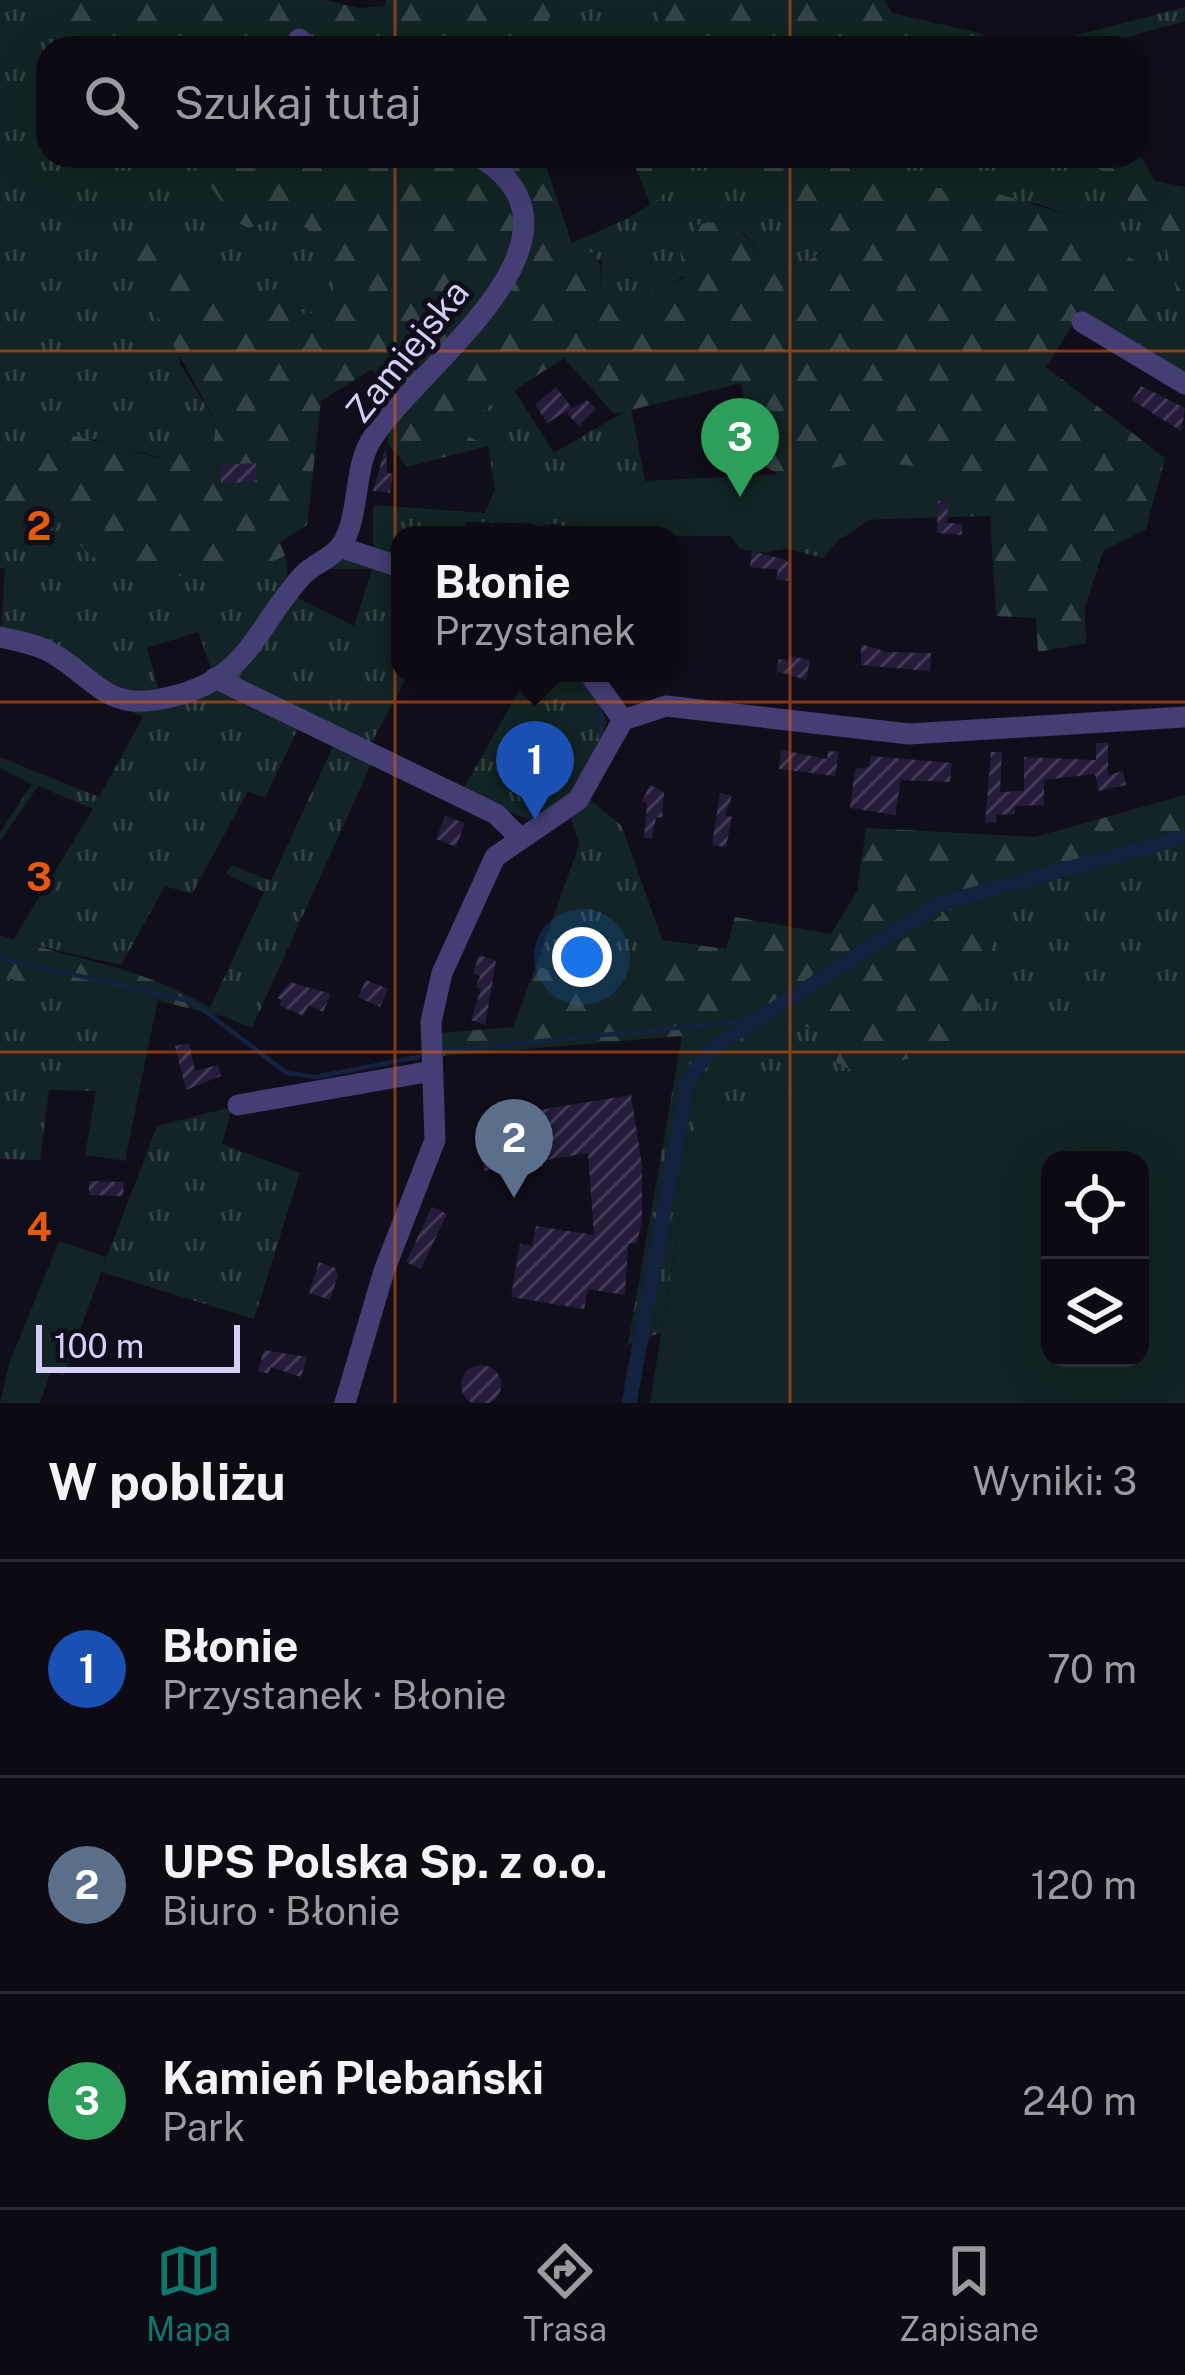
<!DOCTYPE html>
<html lang="pl">
<meta charset="utf-8">
<style>
:root{--surface:#0d0a14;--page:#16131d;--text:#f1f3f6;--muted:#9a9aa0;--line:#2d2b34;--accent:#0f766e}
body{margin:0;font-family:"Public Sans",sans-serif;background:var(--page);color:var(--text)}
.controls{position:absolute;right:36px;bottom:36px;display:grid;overflow:hidden;border-radius:24px;box-shadow:0 12px 48px #0002}
.controls button{width:108px;height:108px;display:grid;place-items:center;padding:0;border:0;border-bottom:3px solid var(--line);background:var(--surface);color:var(--text);font:60px sans-serif}
.scale{position:absolute;left:36px;bottom:30px;width:204px;box-sizing:border-box;padding-left:12px;border:6px solid #d6cef9;border-top:0;font-size:33px;line-height:42px;white-space:nowrap;color:#d6cef9;-webkit-text-stroke:9px #110e1b;paint-order:stroke}
.you{position:absolute;left:582px;top:957px;width:42px;height:42px;margin:-30px;border:9px solid #fff;border-radius:50%;background:#1a73e8;box-shadow:0 0 0 18px #1a73e833}
.badge{display:grid;place-items:center;width:78px;height:78px;border-radius:50%;background:var(--accent);color:#fff;font-size:39px;font-weight:700}
.pin{position:absolute;translate:-50% -99px;filter:drop-shadow(0 3px 6px #0008)}
.pin::after{content:'';position:absolute;top:63px;width:42px;height:36px;background:inherit;clip-path:polygon(0 0,100% 0,50% 100%)}
.popup{position:absolute;left:391px;top:526px;width:288px;height:156px;box-sizing:border-box;display:grid;place-content:center;border-radius:24px;background:var(--surface);filter:drop-shadow(0 3px 9px #0005);font-size:39px;white-space:nowrap;color:var(--muted)}
.popup b{font-size:45px;color:var(--text)}
.popup::after{content:'';position:absolute;left:50%;top:100%;margin-left:-24px;border:24px solid transparent;border-top-color:var(--surface)}
.list{margin:0;padding:0;list-style:none}
h2{display:flex;justify-content:space-between;align-items:center;height:156px;margin:0;padding:0 48px;font-size:51px}
h2 small{font-size:39px;font-weight:400;color:var(--muted)}
.list li{display:grid;grid-template-columns:78px 1fr auto;gap:36px;align-items:center;box-sizing:border-box;height:216px;padding:0 48px;border-top:3px solid var(--line)}
.list b{display:block;font-size:45px;white-space:nowrap}
.list p{margin:0;font-size:39px;white-space:nowrap;color:var(--muted)}
.list em{font-size:39px;font-style:normal;color:var(--muted)}
.icon{flex:none;width:66px;height:66px;fill:none;stroke:currentColor;stroke-width:2;stroke-linecap:round;stroke-linejoin:round}
.map{position:relative;flex:none;width:1185px;height:1403px;overflow:hidden}
.search{position:absolute;background:var(--surface);box-shadow:0 12px 48px #0002;left:36px;right:36px;top:36px;height:132px;display:flex;align-items:center;gap:30px;box-sizing:border-box;padding:0 42px;border-radius:36px;color:var(--muted);font-size:45px}
.sheet{height:804px;background:var(--surface)}
nav{display:flex;justify-content:space-around;align-items:center;box-sizing:border-box;height:168px;border-top:3px solid var(--line);background:var(--surface);font-size:33px;color:var(--muted)}
nav a{display:grid;justify-items:center;gap:6px}
nav .on{color:var(--accent)}
.map>svg:first-child{display:block}
</style>
<div class="map">
<svg width="1185" height="1403" viewBox="0 0 1185 1403">
<defs>
<pattern id="grass-tufts" width="24" height="20" patternUnits="userSpaceOnUse" patternTransform="scale(3)"><rect width="24" height="20" fill="#122425"/><path d="M3 7l-1-3M5 7V3M7 7l1-3M15 17l-1-3M17 17v-4M19 17l1-3" fill="none" stroke="#344345"/></pattern>
<pattern id="forest-firs" width="22" height="20" patternUnits="userSpaceOnUse" patternTransform="scale(3)"><rect width="22" height="20" fill="#122425"/><path d="M5 1l3.5 6h-7zM16 11l3.5 6h-7z" fill="#344345"/></pattern>
<pattern id="building-hatch" width="6" height="6" patternUnits="userSpaceOnUse" patternTransform="scale(3)"><rect width="6" height="6" fill="#241c3a"/><path d="M-1 1l2-2M0 6l6-6M5 7l2-2" fill="none" stroke="#433c57"/></pattern>
</defs>
<rect width="100%" height="100%" fill="#110e1b"/>
<g fill="url(#grass-tufts)">
<path d="M0 0H64L71 48H48V156H189L249 228 285 214C327 238 341 260 330 309L304 315 288 289 216 296 178 248 180 364 216 422 214 441 163 459C139 449 116 451 93 439L32 456 15 468 0 465Z"/>
<path d="M559 0H663L659 22 674 48 536 46 521 36 545 26Z"/>
<path d="M1185 7V21L1089 48H1028Z"/>
<path d="M680 156H733L755 185 760 208 786 206 815 220 826 249 796 268 767 264 743 232C702 264 655 309 600 290L602 262 572 243C616 222 672 209 680 156Z"/>
<path d="M876 156H1088L1131 206 1162 229 1180 305 1185 373 1133 346 1144 267 1065 214 1039 204 909 185Z"/>
<path d="M513 388 554 453 631 408 645 481 820 472 931 489 953 517 855 520 823 558 738 536 606 535 555 524 467 522 460 535H400V561L373 553V505L485 513 495 489 488 446 465 435 470 419Z"/>
<path d="M57 520C70 531 84 552 98 559 142 579 241 576 285 556 300 599 242 642 213 674L198 632 147 648 160 694 215 684 300 724 265 798 248 791 192 894 165 886 121 965 13 940 93 809 38 786 0 841V832L32 784 0 768V757L99 797 143 717 113 703 61 664 0 642 5 569 0 568V526Z"/>
<path d="M335 557 400 570V673H409L368 749 222 678 293 596 354 626 372 569H322Z"/>
<path d="M529 673H584L607 722 580 787 535 822 461 793Z"/>
<path d="M335 742 373 760 252 1028 209 1010 264 892 226 874 231 865 271 881Z"/>
<path d="M589 799 622 826 662 940 646 982C602 990 577 978 536 966L579 845 571 818Z"/>
<path d="M1185 833V983L970 1042 995 934 977 906 954 909 784 1014 786 1024 823 1030 836 1062 857 1073 696 1117 661 1333 628 1344 682 1036 702 1051 934 901Z"/>
<path d="M0 975 75 1001 113 990 96 1091 49 1090 40 1160 0 1159Z"/>
<path d="M232 1107 222 1144 300 1173 254 1319 101 1272 157 1126Z"/>
</g>
<g fill="url(#forest-firs)">
<path d="M64 0H325L358 8 385 6 386 0H559L545 26 522 37 536 46 616 48H71Z"/>
<path d="M663 0H884L892 13 979 33 1000 48H674L659 22Z"/>
<path d="M1137 150 1155 181 1185 187V374L1180 305 1162 230 1131 206 1088 156H1137Z"/>
<path d="M189 156H543L571 242C600 254 602 259 600 289 630 301 656 290 684 278L680 251 699 224 732 220 767 264 796 268 826 250 815 220 786 206 760 208 755 185 734 156H876L909 185 999 194 1065 214 1144 267 1155 283 1150 338 1133 346 1074 323 1046 367 1165 458 1146 529 1103 551 1085 607 1086 643 1038 652 1036 618 996 616 990 516 953 517 931 489 820 472 780 475 753 460 747 447 742 383 614 414 564 358 470 419 465 435 488 446 407 467 387 442 395 404 372 369 321 401 307 525 280 542 285 556C232 581 153 583 98 559 84 553 70 531 57 520L0 526V465L15 468 63 433 163 459 214 441 216 422 137 279 136 256 149 233 178 248 217 296 288 288 304 315 330 309C341 260 327 238 285 214L249 228 236 222Z"/>
<path d="M631 156H680L676 182 651 206Z"/>
<path d="M1185 795V833L934 901 702 1052 681 1036 443 1056 440 1033 513 1027 536 966C577 978 602 990 646 982L662 940 726 949 735 917 831 934 857 891 866 828 1035 837Z"/>
<path d="M977 905 996 933 970 1042 857 1073 837 1063 823 1030 785 1024 783 1014 954 908Z"/>
<path d="M0 935C84 963 148 966 225 1017L114 990 75 1001 0 975Z"/>
</g>
<g fill="#122425" fill-rule="evenodd">
<path d="M535 449 532 472 595 484 791 479 864 460 985 475 986 511 869 520 844 537 765 553 740 549 729 534C670 537 612 538 555 515L542 527 491 511 500 481 497 461Z"/>
<path d="M1185 983V1403H650L696 1117ZM1140 1160V1358H1050V1160Z"/>
<path d="M113 990 158 999 125 1161 85 1155Z"/>
<path d="M59 1241 106 1257 101 1272 64 1375 51 1371 40 1403H0L9 1364Z"/>
</g>
<g fill="none" stroke-linecap="round" stroke-linejoin="round">
<g stroke="#13233f" stroke-width="4.5">
<path d="M599 704 601 739"/>
<path d="M0 958 193 1002 287 1073 316 1077 418 1057"/>
<path d="M439 1051 757 1020"/>
</g>
<path stroke="#13233f" stroke-width="15" d="M629 1403 688 1081 710 1050 938 904 1185 837"/>
</g>
<g fill="url(#building-hatch)">
<path d="M1141 386 1185 408 1181 431 1132 400Z"/>
<path d="M556 387 572 408 587 400 596 409 579 426 567 414 571 409 547 423 535 404Z"/>
<path d="M386 446 387 473 393 474 390 493 373 491Z"/>
<path d="M256 463 257 482 221 483 220 465Z"/>
<path d="M938 501H948L947 523 962 524V535L937 533Z"/>
<path d="M752 551 786 560 791 565 788 581 776 579 778 570 750 567Z"/>
<path d="M861 644 887 652 931 653 930 671 861 665Z"/>
<path d="M789 656 810 660 806 680 776 671 779 659 788 661Z"/>
<path d="M1096 743H1108V775L1123 771 1126 785 1099 791 1095 774 1044 780V805L1015 806V814L996 815V822L985 823 991 752H1002L1000 792 1024 791V757L1096 760Z"/>
<path d="M781 750 827 759 828 751 839 752 835 776 779 769Z"/>
<path d="M871 756 952 763 950 782 901 780 895 815 850 808 855 769 869 767Z"/>
<path d="M650 785 664 792 662 818 656 817 652 839 644 838 647 803 642 802Z"/>
<path d="M720 793 732 796 725 815 732 817 726 847 712 845Z"/>
<path d="M445 816 465 823 456 847 436 839Z"/>
<path d="M479 955 496 961 485 1025 471 1020 481 989 476 987 480 976 473 974Z"/>
<path d="M366 980 388 989 380 1007 358 997Z"/>
<path d="M290 982 331 994 323 1012 309 1005 303 1016 279 1005 282 1000 277 998Z"/>
<path d="M189 1043 195 1071 218 1065 221 1076 186 1090 175 1046Z"/>
<path d="M631 1095 642 1166V1220L637 1243 628 1244 625 1295 588 1289 584 1309 511 1297 520 1244 532 1246 536 1226 594 1235 588 1153 484 1171 477 1132 492 1129 490 1118Z"/>
<path d="M89 1181 124 1182 123 1196 89 1195Z"/>
<path d="M432 1207 447 1214 421 1269 406 1262Z"/>
<path d="M319 1262 335 1268 338 1275 330 1300 309 1293Z"/>
<path d="M264 1350 307 1357 301 1377 271 1367 269 1374 258 1371Z"/>
<circle cx="481" cy="1385" r="20"/>
</g>
<g fill="none" stroke-linecap="round" stroke-linejoin="round">
<g stroke="#443e75" stroke-width="21">
<path d="M299 39 310 48"/>
<path d="M1082 322 1185 384"/>
<path d="M340 547 400 567"/>
<path d="M0 637C17 641 37 644 52 653 91 675 104 708 155 700 249 685 251 632 303 575 313 564 332 558 340 547 360 520 353 472 370 442 410 372 613 237 478 156"/>
<path d="M589 673 623 720"/>
<path d="M215 678 496 814 519 837"/>
<path d="M238 1105 432 1071"/>
<path d="M345 1403 384 1271 435 1140 431 1022 442 973 495 857 578 800 623 720 666 706 909 734 1185 717"/>
</g>
</g>
<path fill="none" stroke="#e8590c" stroke-width="3" stroke-opacity="0.55" d="M395 0V48M790 0V48M395 156V1403M790 156V1403M0 351H1185M0 702H1185M0 1052H1185"/>
<g text-anchor="middle" stroke-width="10" stroke-linejoin="round" paint-order="stroke">
<g font-size="36" fill="#d6cef9" stroke="#110e1b">
<text transform="translate(407 351) rotate(-51)" y="13">Zamiejska</text>
</g>
</g>
<g font-size="39" text-anchor="middle" font-weight="bold" fill="#e8590c" stroke="#110e1b" stroke-width="10" stroke-linejoin="round" paint-order="stroke">
<text x="39" y="540">2</text>
<text x="39" y="891">3</text>
<text x="39" y="1241">4</text>
</g>
</svg>
<div class="controls">
<button><svg class="icon" aria-label="locate" viewBox="0 0 24 24"><circle cx="12" cy="12" r="6"/><path d="M12 2v4M12 18v4M2 12h4M18 12h4"/></svg></button>
<button><svg class="icon" aria-label="layers" viewBox="0 0 24 24"><path d="M12 4l9 5-9 5-9-5zM3 14l9 5 9-5"/></svg></button>
</div>
<div class="scale">100 m</div>
<div class="you"></div>
<div class="pin badge" style="left:535px;top:820px;background:#1a4fb4">1</div>
<div class="popup"><b>Błonie</b>Przystanek</div>
<div class="pin badge" style="left:514px;top:1198px;background:#5c6f8a">2</div>
<div class="pin badge" style="left:740px;top:497px;background:#2e9e5b">3</div>
<div class="search"><svg class="icon" aria-label="search" viewBox="0 0 24 24"><circle cx="10" cy="10" r="6"/><path d="M15 15l6 6"/></svg>Szukaj tutaj</div>
</div>
<section class="sheet">
<h2>W pobliżu<small>Wyniki: 3</small></h2>
<ul class="list">
<li><span class="badge" style="background:#1a4fb4">1</span><div><b>Błonie</b><p>Przystanek · Błonie</p></div><em>70 m</em></li>
<li><span class="badge" style="background:#5c6f8a">2</span><div><b>UPS Polska Sp. z o.o.</b><p>Biuro · Błonie</p></div><em>120 m</em></li>
<li><span class="badge" style="background:#2e9e5b">3</span><div><b>Kamień Plebański</b><p>Park</p></div><em>240 m</em></li>
</ul>
</section>
<nav>
<a class="on"><svg class="icon" aria-label="map" viewBox="0 0 24 24"><path d="M3 6l6-2 6 2 6-2v14l-6 2-6-2-6 2zM9 4v14M15 6v14"/></svg>Mapa</a>
<a><svg class="icon" aria-label="directions" viewBox="0 0 24 24"><path d="M12 3l9 9-9 9-9-9zM9 14v-3h6M13 9l2 2-2 2"/></svg>Trasa</a>
<a><svg class="icon" aria-label="saved" viewBox="0 0 24 24"><path d="M7 4h10v16l-5-4-5 4z"/></svg>Zapisane</a>
</nav>
